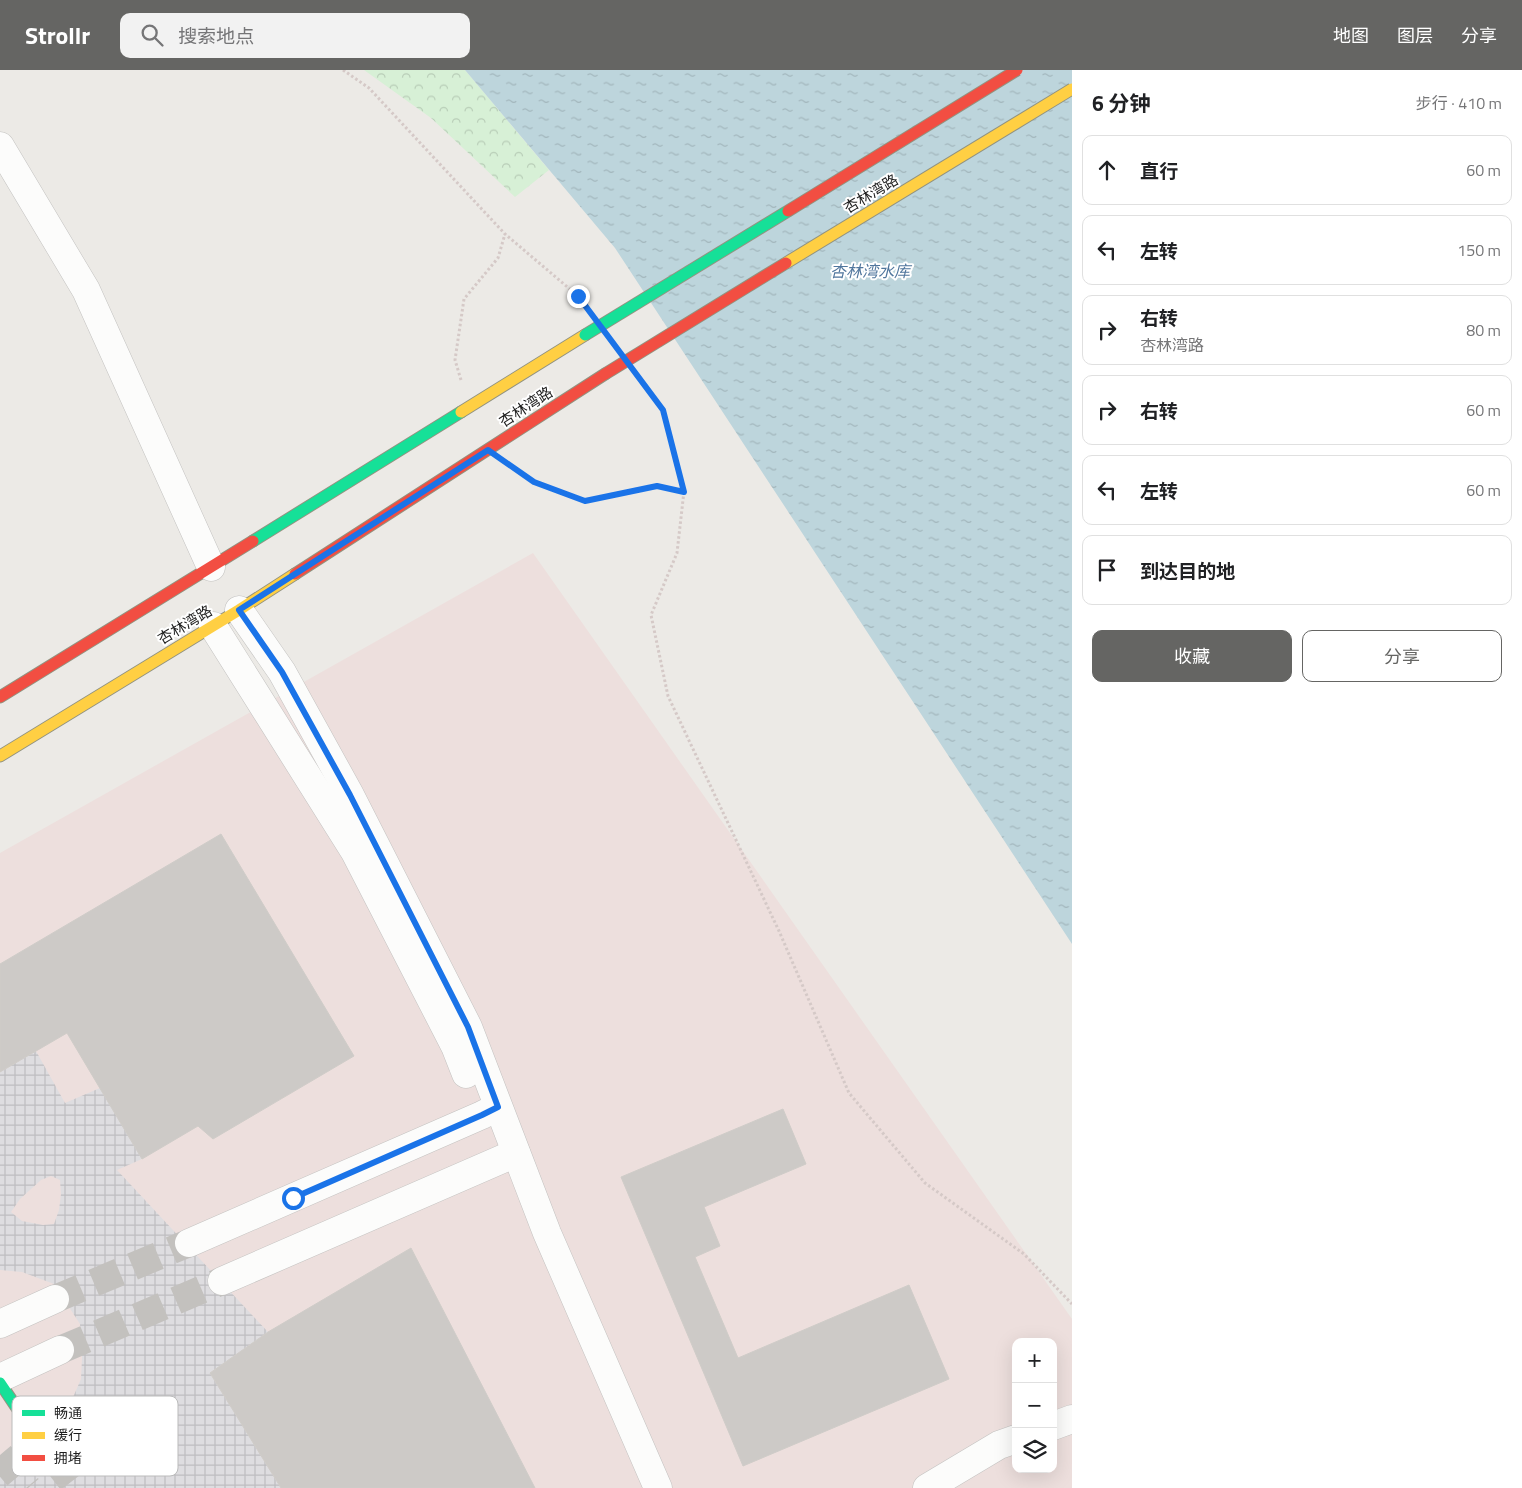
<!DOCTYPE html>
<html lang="zh">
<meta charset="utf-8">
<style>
:root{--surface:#fff;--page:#f2f2f2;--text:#202124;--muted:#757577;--line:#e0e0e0;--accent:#656563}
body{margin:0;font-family:"Titillium Web","Noto Sans SC",sans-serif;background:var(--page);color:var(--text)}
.controls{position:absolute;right:15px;bottom:15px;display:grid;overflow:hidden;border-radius:10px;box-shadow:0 5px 20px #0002}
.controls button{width:45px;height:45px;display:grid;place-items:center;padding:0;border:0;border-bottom:1px solid var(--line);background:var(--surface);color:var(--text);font:25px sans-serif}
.stop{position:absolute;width:15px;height:15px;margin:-11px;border:4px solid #1a73e8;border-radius:50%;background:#fff}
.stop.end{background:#1a73e8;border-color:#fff;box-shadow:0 1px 5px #0008}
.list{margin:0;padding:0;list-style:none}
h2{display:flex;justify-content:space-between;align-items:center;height:65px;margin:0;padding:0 20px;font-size:21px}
h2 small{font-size:16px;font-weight:400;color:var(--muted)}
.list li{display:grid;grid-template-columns:32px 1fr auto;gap:15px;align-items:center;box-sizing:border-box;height:70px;margin:0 10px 10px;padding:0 10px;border:1px solid var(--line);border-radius:10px}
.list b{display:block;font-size:19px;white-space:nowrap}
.list p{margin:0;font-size:16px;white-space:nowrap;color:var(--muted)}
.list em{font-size:16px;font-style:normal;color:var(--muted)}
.actions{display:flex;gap:10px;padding:15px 20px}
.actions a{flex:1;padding:11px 0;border:1px solid var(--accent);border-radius:10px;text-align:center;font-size:18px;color:var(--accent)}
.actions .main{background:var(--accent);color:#fff}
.icon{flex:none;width:28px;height:28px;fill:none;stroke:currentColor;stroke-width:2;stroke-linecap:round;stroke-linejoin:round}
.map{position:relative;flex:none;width:1072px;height:1418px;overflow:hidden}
header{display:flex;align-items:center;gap:30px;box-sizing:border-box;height:70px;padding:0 25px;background:var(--accent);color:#fff}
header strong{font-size:24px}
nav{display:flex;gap:28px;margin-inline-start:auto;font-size:18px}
.search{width:350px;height:45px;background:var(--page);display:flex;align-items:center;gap:12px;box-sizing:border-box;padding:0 18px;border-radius:10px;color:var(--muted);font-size:19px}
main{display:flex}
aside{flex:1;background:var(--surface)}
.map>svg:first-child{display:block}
</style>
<header>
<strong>Strollr</strong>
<div class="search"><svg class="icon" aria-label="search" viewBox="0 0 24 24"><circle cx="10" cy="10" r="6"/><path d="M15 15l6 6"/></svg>搜索地点</div>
<nav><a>地图</a><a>图层</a><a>分享</a></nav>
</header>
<main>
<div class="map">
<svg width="1072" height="1418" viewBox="0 0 1072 1418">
<defs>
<pattern id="park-crowns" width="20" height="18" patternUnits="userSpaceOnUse" patternTransform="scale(1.25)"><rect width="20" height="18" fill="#d7f0d6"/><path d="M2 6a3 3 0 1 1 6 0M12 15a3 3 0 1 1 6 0" fill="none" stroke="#b8cdb7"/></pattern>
<pattern id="plaza-grid" width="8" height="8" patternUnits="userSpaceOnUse" patternTransform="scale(1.25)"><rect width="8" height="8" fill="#dedde0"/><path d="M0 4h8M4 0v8" fill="none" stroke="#bebdc0"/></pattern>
<pattern id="water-ripples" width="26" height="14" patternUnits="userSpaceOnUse" patternTransform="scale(1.25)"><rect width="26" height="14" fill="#bdd5dc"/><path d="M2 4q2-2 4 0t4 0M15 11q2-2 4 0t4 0" fill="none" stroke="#a2b6bc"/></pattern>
</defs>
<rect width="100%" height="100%" fill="#eceae6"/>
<path fill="#eddfdd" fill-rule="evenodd" d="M533 483 1072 1249V1418H0V783ZM1016 1272H1053V1399H1016Z"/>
<path fill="url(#park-crowns)" d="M364 0H465L549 100 515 127 431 48Z"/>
<path fill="url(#plaza-grid)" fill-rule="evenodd" d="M36 981 65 1033 100 1018 142 1089 117 1100 268 1262 210 1303 281 1418H0V1391L17 1390 60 1357 81 1309 82 1288 80 1254 54 1214 22 1202 0 1200V1002ZM51 1106 60 1110 61 1124 59 1140 54 1154 43 1155 22 1151 11 1142 20 1129 41 1110Z"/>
<path fill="url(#water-ripples)" d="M465 0H1072V874L615 178Z"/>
<g fill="#cdcac7" stroke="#cfccc8">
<path d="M221 764 354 986 213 1069 198 1056 142 1089 67 963 0 1002V894Z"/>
<path d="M783 1039 806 1094 704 1137 720 1176 695 1187 738 1288 909 1215 949 1309 743 1396 621 1107Z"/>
<path d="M411 1178 535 1418H281L210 1303 268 1262Z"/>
</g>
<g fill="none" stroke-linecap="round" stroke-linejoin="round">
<g stroke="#c3c1be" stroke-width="28" stroke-dasharray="28 14" stroke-linecap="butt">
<path d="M55 1229 189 1173"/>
<path d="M60 1280 222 1211"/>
</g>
<g stroke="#c3c1be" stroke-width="28" stroke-dasharray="28 14" stroke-linecap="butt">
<path d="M29 1356 77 1418"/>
<path d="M0 1385 28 1418"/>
</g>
<defs>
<g id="street">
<path d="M0 76 86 220 211 497"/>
<path d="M239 540 282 602 350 725 468 957 547 1163 658 1418"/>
<path d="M213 556 355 782 455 976 466 1004"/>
<path d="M189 1173 482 1045 498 1037"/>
<path d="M222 1211 516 1083"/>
<path d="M0 1254 55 1229"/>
<path d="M0 1308 60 1280"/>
<path d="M1053 1356 1072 1349"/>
<path d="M927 1418 999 1375 1016 1369"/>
</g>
<g id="fast">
<path d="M253 471 461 342"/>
<path d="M0 1313 29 1356"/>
</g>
<g id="slow">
<path d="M461 342 585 265"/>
<path d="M0 686 239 540 295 504"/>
</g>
<g id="jam">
<path d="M295 504 605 304"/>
<path d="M0 627 253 471"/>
</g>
</defs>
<use href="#street" stroke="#c3c2c0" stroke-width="29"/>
<use href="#fast" stroke="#929380" stroke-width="13"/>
<use href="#slow" stroke="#929380" stroke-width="13"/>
<use href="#jam" stroke="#929380" stroke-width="13"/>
<g stroke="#d5c9c7" stroke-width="3" stroke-dasharray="2.5 2.5" stroke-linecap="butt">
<path d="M343 0 369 18 505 164 578 226 584 234"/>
<path d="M461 310 455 290 464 229 498 188 505 164"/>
<path d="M642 311 663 340 684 421 677 483 651 545 668 626 779 861 849 1023 925 1113 1024 1184 1072 1234"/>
<path d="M511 396 534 412 585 431 657 415 684 421"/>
</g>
<use href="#street" stroke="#fcfcfb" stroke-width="28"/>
<use href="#fast" stroke="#16e098" stroke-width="11"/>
<use href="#slow" stroke="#ffcf43" stroke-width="11"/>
<use href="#jam" stroke="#f24e42" stroke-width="11"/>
<defs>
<path id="fast-bridge" d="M585 265 788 141"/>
<path id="slow-bridge" d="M786 193 1072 19"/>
<g id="jam-bridge">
<path d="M788 141 1017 0"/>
<path d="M605 304 786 193"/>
</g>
</defs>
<use href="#fast-bridge" stroke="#929380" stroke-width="13" stroke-linecap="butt"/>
<use href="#slow-bridge" stroke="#929380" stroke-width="13" stroke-linecap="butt"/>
<use href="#jam-bridge" stroke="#929380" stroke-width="13" stroke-linecap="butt"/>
<use href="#fast-bridge" stroke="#16e098" stroke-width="11"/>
<use href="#slow-bridge" stroke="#ffcf43" stroke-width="11"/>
<use href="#jam-bridge" stroke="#f24e42" stroke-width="11"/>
</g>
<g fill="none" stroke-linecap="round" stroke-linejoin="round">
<path stroke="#1a73e8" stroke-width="6" d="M293 1128 482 1045 498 1037 468 957 350 725 282 602 239 540 488 380 534 412 585 431 657 416 684 422 663 340 578 226"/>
</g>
<g text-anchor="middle" stroke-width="4" stroke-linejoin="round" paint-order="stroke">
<g font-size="15" fill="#1d1d1d" stroke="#fff">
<text transform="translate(871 124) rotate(-31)" y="5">杏林湾路</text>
<text transform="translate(526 337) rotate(-33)" y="5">杏林湾路</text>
<text transform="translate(185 555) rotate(-31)" y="5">杏林湾路</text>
</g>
<g font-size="16" font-style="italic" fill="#50769d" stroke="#fff">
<text x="870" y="207">杏林湾水库</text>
</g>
</g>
<rect x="12" y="1326" width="166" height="80" rx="8" fill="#fff" stroke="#bbb" stroke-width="1"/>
<rect x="22" y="1340" width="23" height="6" fill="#16e098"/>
<rect x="22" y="1362" width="23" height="7" fill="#ffcf43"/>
<rect x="22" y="1385" width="23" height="6" fill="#f24e42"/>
<g font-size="14" fill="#1d1d1d">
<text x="54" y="1348">畅通</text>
<text x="54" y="1370">缓行</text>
<text x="54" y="1393">拥堵</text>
</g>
</svg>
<div class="controls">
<button>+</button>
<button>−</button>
<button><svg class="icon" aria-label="layers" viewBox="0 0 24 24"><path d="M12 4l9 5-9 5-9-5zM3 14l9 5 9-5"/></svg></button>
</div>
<div class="stop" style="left:293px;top:1128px"></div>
<div class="stop end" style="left:578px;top:226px"></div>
</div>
<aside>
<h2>6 分钟<small>步行 · 410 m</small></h2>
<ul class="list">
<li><svg class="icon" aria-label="ahead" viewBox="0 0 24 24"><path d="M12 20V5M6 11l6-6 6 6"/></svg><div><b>直行</b></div><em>60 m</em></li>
<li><svg class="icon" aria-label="left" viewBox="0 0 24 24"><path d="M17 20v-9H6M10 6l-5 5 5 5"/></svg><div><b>左转</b></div><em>150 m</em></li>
<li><svg class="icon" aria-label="right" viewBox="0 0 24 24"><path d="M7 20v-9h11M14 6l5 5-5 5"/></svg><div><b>右转</b><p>杏林湾路</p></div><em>80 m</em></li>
<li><svg class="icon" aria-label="right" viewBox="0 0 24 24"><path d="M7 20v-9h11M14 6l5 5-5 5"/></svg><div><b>右转</b></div><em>60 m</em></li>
<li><svg class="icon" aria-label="left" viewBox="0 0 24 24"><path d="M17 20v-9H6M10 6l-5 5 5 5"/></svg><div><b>左转</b></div><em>60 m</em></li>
<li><svg class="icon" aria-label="arrive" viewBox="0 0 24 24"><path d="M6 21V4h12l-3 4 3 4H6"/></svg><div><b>到达目的地</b></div></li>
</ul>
<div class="actions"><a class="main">收藏</a><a>分享</a></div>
</aside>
</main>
